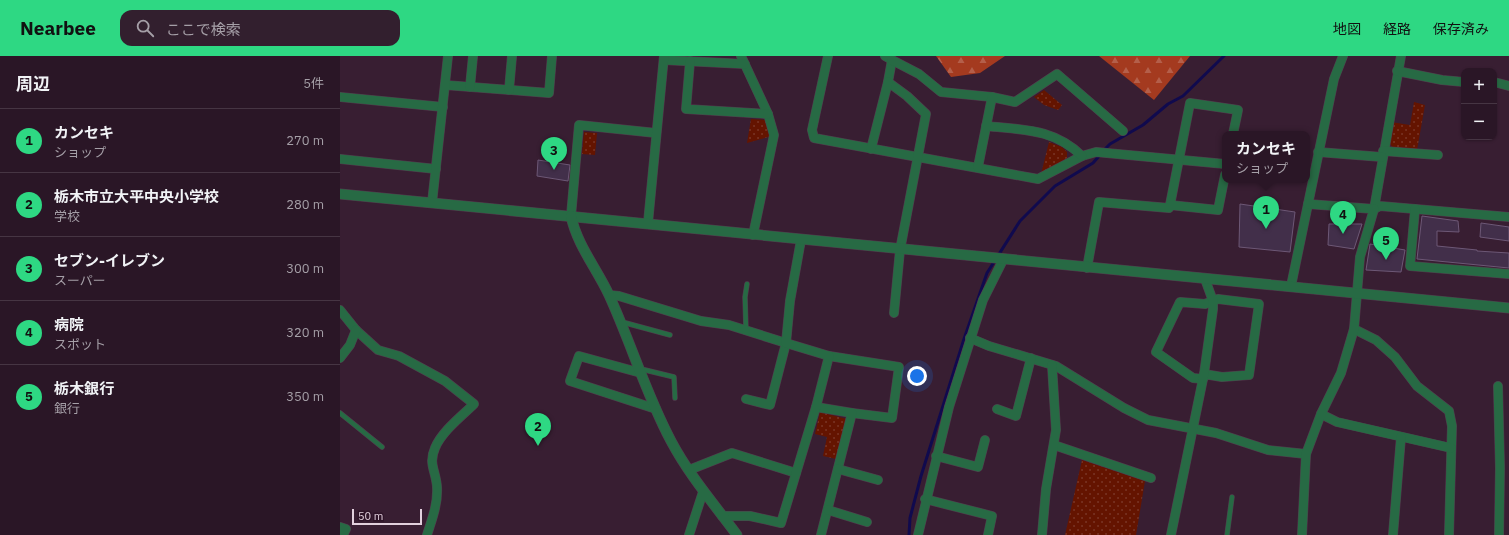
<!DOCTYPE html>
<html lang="ja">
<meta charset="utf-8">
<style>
:root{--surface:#2a1626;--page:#321f2e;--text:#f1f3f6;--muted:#a59fa7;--line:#463543;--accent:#2ed883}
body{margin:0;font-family:"IBM Plex Sans","Noto Sans JP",sans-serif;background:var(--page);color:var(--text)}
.controls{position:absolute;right:12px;top:12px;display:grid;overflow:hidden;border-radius:8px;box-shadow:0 1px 3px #0004}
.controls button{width:36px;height:36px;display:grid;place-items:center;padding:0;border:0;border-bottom:1px solid var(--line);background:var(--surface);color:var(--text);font:20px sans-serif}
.scale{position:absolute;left:12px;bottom:10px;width:70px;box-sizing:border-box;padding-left:4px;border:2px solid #e2d0dd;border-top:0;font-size:11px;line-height:14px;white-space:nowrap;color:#e2d0dd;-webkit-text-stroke:3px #2e1428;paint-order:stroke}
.you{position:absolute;left:577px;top:320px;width:14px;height:14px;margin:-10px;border:3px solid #fff;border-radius:50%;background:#1a73e8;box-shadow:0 0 0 6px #1a73e833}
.badge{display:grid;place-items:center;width:26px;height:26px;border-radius:50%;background:var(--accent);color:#111;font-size:13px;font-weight:700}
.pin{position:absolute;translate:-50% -33px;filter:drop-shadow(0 1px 2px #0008)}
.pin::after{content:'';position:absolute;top:21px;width:14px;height:12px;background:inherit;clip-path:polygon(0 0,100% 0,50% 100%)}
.popup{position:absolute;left:882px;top:75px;width:88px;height:52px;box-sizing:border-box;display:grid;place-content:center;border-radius:8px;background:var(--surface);filter:drop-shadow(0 1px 3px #0005);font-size:13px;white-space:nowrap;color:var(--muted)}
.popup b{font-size:15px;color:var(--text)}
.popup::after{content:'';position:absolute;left:50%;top:100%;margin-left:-8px;border:8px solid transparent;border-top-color:var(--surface)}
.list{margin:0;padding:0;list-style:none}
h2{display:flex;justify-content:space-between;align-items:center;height:52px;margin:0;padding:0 16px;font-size:17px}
h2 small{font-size:13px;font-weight:400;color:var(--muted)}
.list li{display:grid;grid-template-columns:26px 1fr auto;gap:12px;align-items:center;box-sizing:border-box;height:64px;padding:0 16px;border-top:1px solid var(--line)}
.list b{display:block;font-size:15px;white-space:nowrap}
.list p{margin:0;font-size:13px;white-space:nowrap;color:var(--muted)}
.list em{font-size:13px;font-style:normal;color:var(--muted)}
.icon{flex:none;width:22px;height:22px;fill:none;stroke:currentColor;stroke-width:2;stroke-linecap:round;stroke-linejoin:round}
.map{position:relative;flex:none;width:1169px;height:479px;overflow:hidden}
header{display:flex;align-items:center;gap:24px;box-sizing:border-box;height:56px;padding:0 20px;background:var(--accent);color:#111}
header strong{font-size:19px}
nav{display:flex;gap:22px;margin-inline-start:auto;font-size:14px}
.search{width:280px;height:36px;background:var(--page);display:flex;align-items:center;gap:10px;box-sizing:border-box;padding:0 14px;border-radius:12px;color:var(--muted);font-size:15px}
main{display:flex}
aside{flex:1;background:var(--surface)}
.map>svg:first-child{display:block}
</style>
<header>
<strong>Nearbee</strong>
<div class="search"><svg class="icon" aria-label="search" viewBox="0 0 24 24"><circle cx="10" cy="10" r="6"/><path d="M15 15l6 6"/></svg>ここで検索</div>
<nav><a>地図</a><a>経路</a><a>保存済み</a></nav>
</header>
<main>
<aside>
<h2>周辺<small>5件</small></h2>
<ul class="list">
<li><span class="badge">1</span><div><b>カンセキ</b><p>ショップ</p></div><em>270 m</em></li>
<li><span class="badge">2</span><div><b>栃木市立大平中央小学校</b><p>学校</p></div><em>280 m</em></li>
<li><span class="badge">3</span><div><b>セブン-イレブン</b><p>スーパー</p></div><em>300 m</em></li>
<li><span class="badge">4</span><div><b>病院</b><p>スポット</p></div><em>320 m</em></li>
<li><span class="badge">5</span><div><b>栃木銀行</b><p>銀行</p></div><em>350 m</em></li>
</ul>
</aside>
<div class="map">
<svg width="1169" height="479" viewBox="0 0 1169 479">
<defs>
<pattern id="forest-firs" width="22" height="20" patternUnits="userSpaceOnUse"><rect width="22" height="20" fill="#a43a1f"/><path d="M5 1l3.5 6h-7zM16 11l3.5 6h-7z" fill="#b45f4a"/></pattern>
<pattern id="park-dots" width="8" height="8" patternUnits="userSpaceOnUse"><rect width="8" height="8" fill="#641400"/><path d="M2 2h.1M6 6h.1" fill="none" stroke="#7a3525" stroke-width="1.8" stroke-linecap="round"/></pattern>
</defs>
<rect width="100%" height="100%" fill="#381e32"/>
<g fill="url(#forest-firs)">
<path d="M596 0H665L640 17 611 21Z"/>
<path d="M759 0H850L814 44Z"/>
</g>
<g fill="url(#park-dots)">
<path d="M704 34 722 49 718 54 704 49 694 41Z"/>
<path d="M1074 46 1085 49 1077 94 1053 92 1048 85 1051 66 1070 69Z"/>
<path d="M411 63 427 64 432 80 407 87Z"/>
<path d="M244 76 257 77 255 99 242 98Z"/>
<path d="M709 86 722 91 727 96V102L701 118Z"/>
<path d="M480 356 507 363 496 403 483 400 487 381 475 378Z"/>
<path d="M742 404 805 425 796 479H725Z"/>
</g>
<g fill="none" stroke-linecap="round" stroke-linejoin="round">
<g stroke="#100a4e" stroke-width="3">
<path d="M764 94 770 88 803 69 828 48 843 40 884 0"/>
<path d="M569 479 570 462 581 420 624 283 647 217 680 165 715 130 753 107 760 99"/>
</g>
</g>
<g fill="#422f4a" stroke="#6d5876">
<path d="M198 104 230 109 228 125 197 120Z"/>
<path d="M900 148 955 156 950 196 899 191Z"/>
<path d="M1082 160 1118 165 1119 176 1097 175V190L1137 194V195L1169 197V212L1077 203Z"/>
<path d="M1141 167 1169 171V185L1140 181Z"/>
<path d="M989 168H1022L1014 193 988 189Z"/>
<path d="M1030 188 1065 194 1061 216 1026 214Z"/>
</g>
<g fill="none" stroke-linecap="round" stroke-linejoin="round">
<defs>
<g id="service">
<path d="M282 266 330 279"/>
<path d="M406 274 405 241 407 228"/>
<path d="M301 313 334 321 335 342"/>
<path d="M0 357 42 391"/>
<path d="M887 479 892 441"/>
</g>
<g id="minor">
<path d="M401 0 428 58 434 79 413 179"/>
<path d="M488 0 472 74 474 82 698 123 742 100 756 96 885 108"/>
<path d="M545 0 552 4 548 26 567 40 586 58 560 194 554 257"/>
<path d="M1061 0 1034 153 1040 150 1169 161"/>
<path d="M324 4 405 8"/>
<path d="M552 4 579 18 601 36 652 41"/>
<path d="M350 5 346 53 428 58"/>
<path d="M1057 15 1102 24 1124 26"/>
<path d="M1154 26 1169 30"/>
<path d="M105 29 209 37 212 0"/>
<path d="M130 31 133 0"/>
<path d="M169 34 172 0"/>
<path d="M0 41 103 51"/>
<path d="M646 70C683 74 713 72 742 100"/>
<path d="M531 93 548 26"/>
<path d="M1043 95 1098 99"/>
<path d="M978 96 1042 101"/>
<path d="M0 103 96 113"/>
<path d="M638 111 652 41 675 46 717 18 783 75"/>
<path d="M92 147 108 0"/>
<path d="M830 149 850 47 898 54 893 78"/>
<path d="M1075 153 1070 210 1169 218"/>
<path d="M231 160 239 69 316 77"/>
<path d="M308 167 324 0"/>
<path d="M747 212 759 146 829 152 830 149 878 154 885 119"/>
<path d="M951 230 994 23 1003 0"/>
<path d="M269 239 279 240 361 265 389 269 446 287 430 349 406 343"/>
<path d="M0 254 16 274 38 294 59 300 105 325 134 348C122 360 102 375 95 392 88 408 96 415 97 431 98 448 92 463 87 479"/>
<path d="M1014 273 1036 284 1055 301 1077 330 1109 355 1112 370 1109 479"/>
<path d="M630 282 649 290 716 310 784 352 808 364 876 377 928 394 966 398"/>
<path d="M489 300 559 311 552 362 512 357"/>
<path d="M0 302 10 289 16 274"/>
<path d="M301 317 239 300 230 325 316 353"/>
<path d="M863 323 853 322 816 296 840 246 865 248 878 243 919 248 909 319 882 321 864 318"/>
<path d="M1158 330 1160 412 1159 479"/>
<path d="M476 351 512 357 481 479"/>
<path d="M657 353 676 360 691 302"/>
<path d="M981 358 997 366 1111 392"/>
<path d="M714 389 811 422"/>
<path d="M596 400 638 411 645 384"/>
<path d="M498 413 538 424"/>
<path d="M349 414 392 397 456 417"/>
<path d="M585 443 652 460 648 479"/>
<path d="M488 454 527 466"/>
<path d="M382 460H410L441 467 476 351 489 300 446 287 450 245 461 184"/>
<path d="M0 471 6 473 3 479"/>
<path d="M349 479 363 436"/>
<path d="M578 479 609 351 643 244 663 204"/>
<path d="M702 479 706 433 716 374 712 309"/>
<path d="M831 479 864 318 873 253V245L865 223"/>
<path d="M962 479 966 398 981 358 1001 317 1014 273 1020 201 1034 153 968 148"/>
<path d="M1053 479 1061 381"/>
</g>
<g id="tertiary">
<path d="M0 138 1169 252"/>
<path d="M231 160C237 189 257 213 269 239 291 287 306 338 331 385 349 419 374 448 397 479"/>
</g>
</defs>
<use href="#service" stroke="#533a4d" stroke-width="5.5"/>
<use href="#minor" stroke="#533a4d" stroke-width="10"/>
<use href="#tertiary" stroke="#533a4d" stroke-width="11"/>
<use href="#service" stroke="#276a44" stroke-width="4.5"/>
<use href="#minor" stroke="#276a44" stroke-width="9"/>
<use href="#tertiary" stroke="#276a44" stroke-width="10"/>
</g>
</svg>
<div class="controls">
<button>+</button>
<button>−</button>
</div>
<div class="scale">50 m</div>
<div class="you"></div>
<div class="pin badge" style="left:926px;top:173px">1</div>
<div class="popup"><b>カンセキ</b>ショップ</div>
<div class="pin badge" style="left:198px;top:390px">2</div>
<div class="pin badge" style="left:214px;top:114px">3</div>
<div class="pin badge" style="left:1003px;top:178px">4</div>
<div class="pin badge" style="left:1046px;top:204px">5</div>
</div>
</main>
